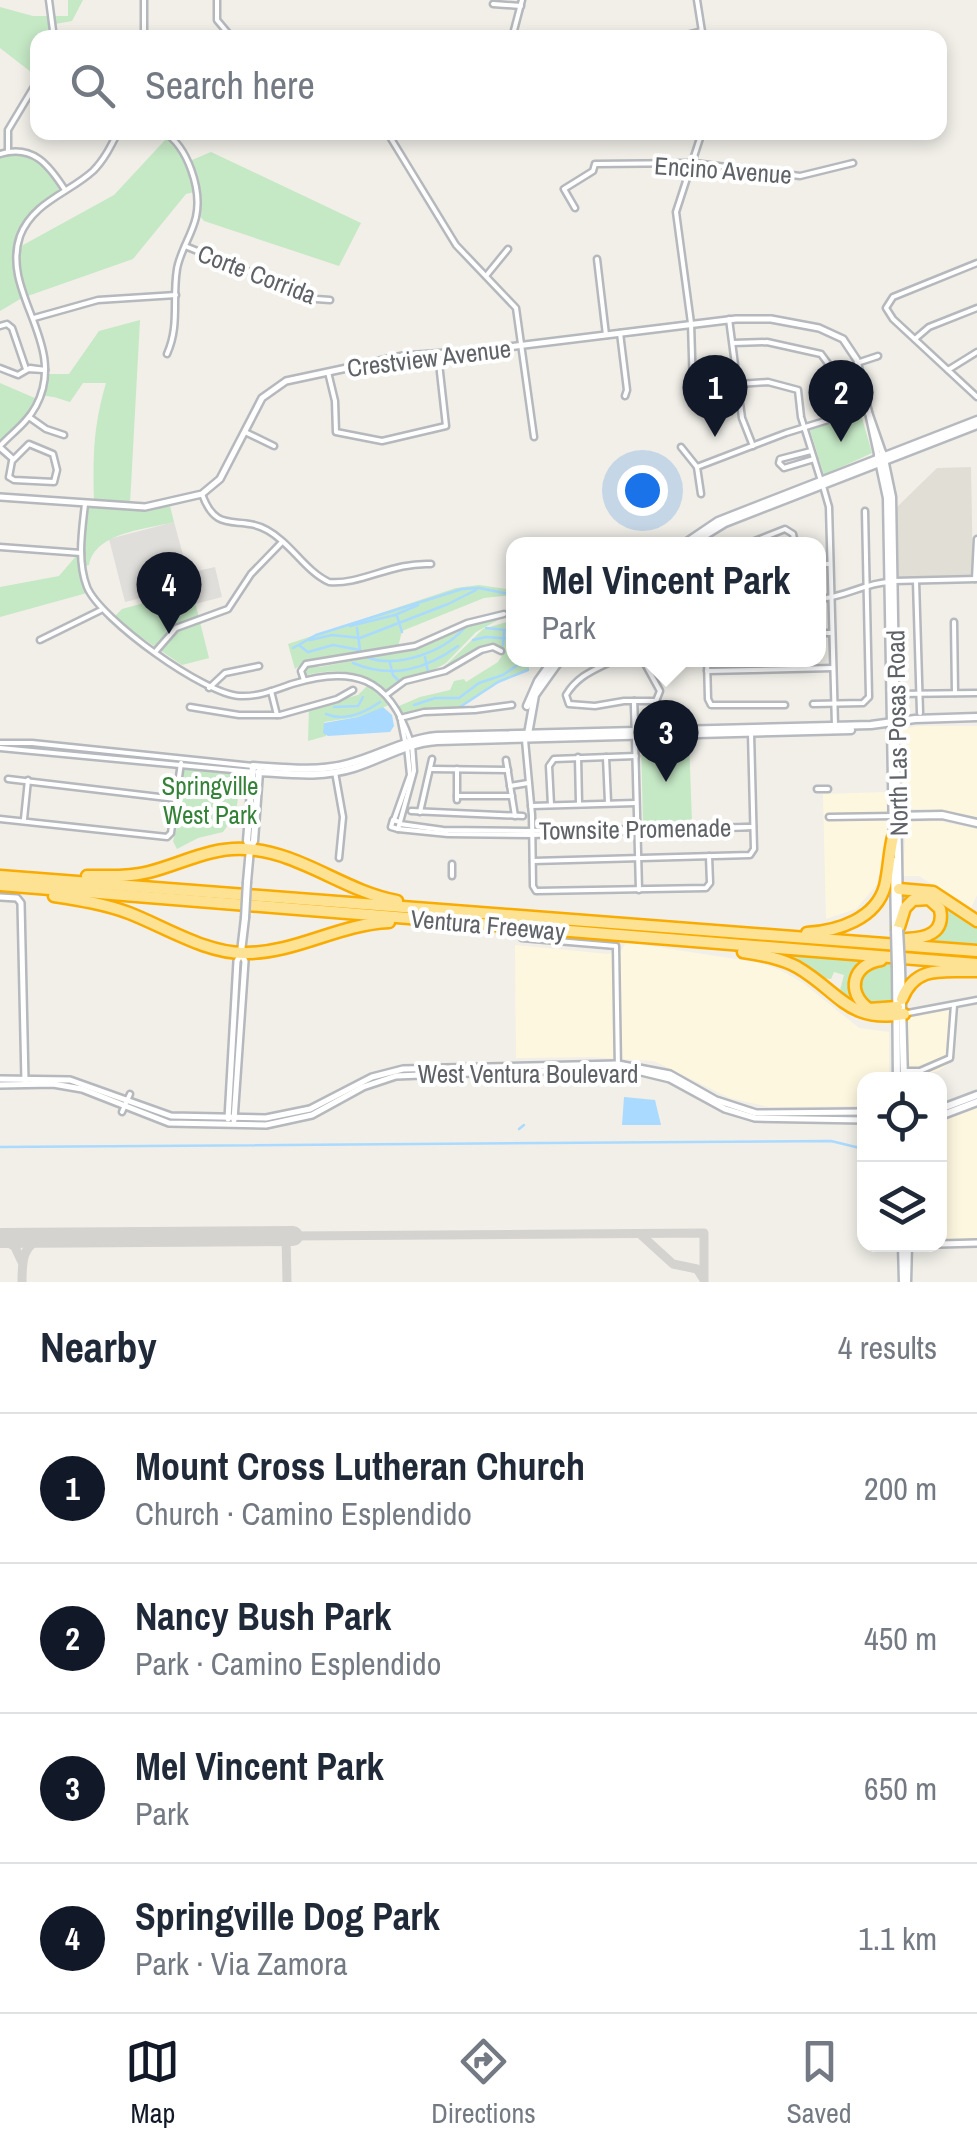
<!DOCTYPE html>
<meta charset="utf-8">
<style>
:root{--surface:#fff;--page:#f2f2f3;--text:#1f2937;--muted:#747a83;--line:#e0e1e3;--accent:#111827}
body{margin:0;font-family:"Archivo Narrow",sans-serif;background:var(--page);color:var(--text)}
.controls{position:absolute;right:30px;bottom:30px;display:grid;overflow:hidden;border-radius:20px;box-shadow:0 5px 15px #0003}
.controls button{width:90px;height:90px;display:grid;place-items:center;padding:0;border:0;border-bottom:2px solid var(--line);background:var(--surface);color:var(--text);font:50px sans-serif}
.you{position:absolute;left:642px;top:490px;width:35px;height:35px;margin:-25px;border:8px solid #fff;border-radius:50%;background:#1a73e8;box-shadow:0 0 0 15px #1a73e833}
.badge{display:grid;place-items:center;width:65px;height:65px;border-radius:50%;background:var(--accent);color:#fff;font-size:32px;font-weight:700}
.pin{position:absolute;translate:-50% -82px;filter:drop-shadow(0 2px 5px #0008)}
.pin::after{content:'';position:absolute;top:52px;width:35px;height:30px;background:inherit;clip-path:polygon(0 0,100% 0,50% 100%)}
.popup{position:absolute;left:506px;top:537px;width:320px;height:130px;box-sizing:border-box;display:grid;place-content:center;border-radius:20px;background:var(--surface);filter:drop-shadow(0 2px 8px #0005);font-size:32px;white-space:nowrap;color:var(--muted)}
.popup b{font-size:38px;color:var(--text)}
.popup::after{content:'';position:absolute;left:50%;top:100%;margin-left:-20px;border:20px solid transparent;border-top-color:var(--surface)}
.list{margin:0;padding:0;list-style:none}
h2{display:flex;justify-content:space-between;align-items:center;height:130px;margin:0;padding:0 40px;font-size:42px}
h2 small{font-size:32px;font-weight:400;color:var(--muted)}
.list li{display:grid;grid-template-columns:65px 1fr auto;gap:30px;align-items:center;box-sizing:border-box;height:150px;padding:0 40px;border-top:2px solid var(--line)}
.list b{display:block;font-size:38px;white-space:nowrap}
.list p{margin:0;font-size:32px;white-space:nowrap;color:var(--muted)}
.list em{font-size:32px;font-style:normal;color:var(--muted)}
.icon{flex:none;width:55px;height:55px;fill:none;stroke:currentColor;stroke-width:2;stroke-linecap:round;stroke-linejoin:round}
.map{position:relative;flex:none;width:977px;height:1282px;overflow:hidden}
.search{position:absolute;background:var(--surface);box-shadow:0 5px 15px #0003;left:30px;right:30px;top:30px;height:110px;display:flex;align-items:center;gap:25px;box-sizing:border-box;padding:0 35px;border-radius:20px;color:var(--muted);font-size:38px}
.sheet{height:730px;background:var(--surface)}
nav{display:flex;justify-content:space-around;align-items:center;box-sizing:border-box;height:140px;border-top:2px solid var(--line);background:var(--surface);font-size:28px;color:var(--muted)}
nav a{display:grid;justify-items:center;gap:5px}
nav .on{color:var(--accent)}
.map>svg:first-child{display:block}
</style>
<div class="map">
<svg width="977" height="1282" viewBox="0 0 977 1282">
<rect width="100%" height="100%" fill="#f1efe8"/>
<g fill="#fef7e0">
<path d="M917 726H977V820L942 811 903 808 901 730Z"/>
<path d="M888 792V838L876 886 856 909 826 919 823 794Z"/>
<path d="M939 821 977 829V895L971 908 919 876H903L906 822Z"/>
<path d="M626 942 761 963 782 971 803 983 859 1028 889 1032V1079L864 1080V1106L769 1107 730 1098 654 1061 590 1057 516 1058 515 945 608 954 622 950Z"/>
<path d="M958 1007 953 1061 938 1071 907 1079 906 1016Z"/>
<path d="M977 1104V1240L940 1242V1118Z"/>
</g>
<path fill="#e0deda" d="M174 522 188 573 215 567 222 597 195 604 190 586 125 602 109 539Z"/>
<path fill="#e1ded6" d="M971 467 973 576 898 577 896 508 937 468Z"/>
<g fill="#c5e8c5">
<path d="M68 0H83L72 21 49 25V37L38 38 37 60 31 72 0 48V7L33 16H68Z"/>
<path d="M166 139 176 147 185 163 211 152 361 223 339 266 204 221 200 216 198 191 186 194 133 259 22 298 0 311V157C29 147 47 164 60 188 40 208 18 219 14 250L114 195Z"/>
<path d="M140 320 130 504 94 501C93 455 93 428 106 383H83L70 402C63 400 53 396 46 396 39 397 8 435 0 443V383L37 399 45 394 48 374H69L99 331Z"/>
<path d="M861 415 872 453 824 475 810 430Z"/>
<path d="M88 506 143 511 170 506 174 522C148 529 95 532 89 565L80 567 87 593 0 617V587L59 576 77 555H84Z"/>
<path d="M479 585 506 589 513 595 484 598 402 631 398 647 319 661H306L295 669 288 644 456 588Z"/>
<path d="M192 590 209 658 182 665 113 618 122 609Z"/>
<path d="M496 618 500 619 476 632 446 663 430 672 404 679 387 691C362 670 338 668 307 675L304 671 308 666 320 667 423 647 467 626Z"/>
<path d="M513 620 514 660H529V670L503 680 459 708 403 713 399 706 420 697 450 690 454 681 464 679 466 682 498 662 506 649C483 636 463 660 442 669L483 629Z"/>
<path d="M368 685 389 705 358 717 324 722 326 736 308 741 309 708 358 695Z"/>
<path d="M644 740H689L692 823 643 822 641 743Z"/>
<path d="M188 767 241 774 236 813 223 832 198 838 177 849 173 841 178 824 183 771Z"/>
<path d="M903 892H922L977 924V947L923 941 932 936 940 904 905 903Z"/>
<path d="M775 952 868 957 859 969 858 1008 839 994 844 975 834 972 831 979 820 978 774 955Z"/>
<path d="M892 962 893 1002 888 1008 866 1003 858 988 862 972 877 963Z"/>
</g>
<g fill="#aadaff">
<path d="M383 707 392 715 394 726 390 732 328 736 323 733 324 723 358 717Z"/>
<path d="M624 1097 655 1100 661 1125H622Z"/>
</g>
<g fill="none" stroke-linecap="round" stroke-linejoin="round">
<g stroke="#aadaff" stroke-width="2.5">
<path d="M397 616 402 632"/>
<path d="M350 626 395 615 418 605"/>
<path d="M357 628 360 650"/>
<path d="M486 628 514 631"/>
<path d="M310 640 332 635 360 638 448 604 476 590"/>
<path d="M473 640 486 637 514 639"/>
<path d="M503 645 504 632"/>
<path d="M300 646 308 652 333 645 360 650"/>
<path d="M293 648 316 635 462 589 479 588 514 595"/>
<path d="M366 657C397 669 445 652 466 626"/>
<path d="M425 657 428 672"/>
<path d="M353 663C391 679 425 670 458 646"/>
<path d="M390 663 393 675 399 681"/>
<path d="M414 705 435 698H459L479 683 503 675 525 660"/>
<path d="M334 707 358 706 363 697"/>
<path d="M460 707 498 682 528 670"/>
<path d="M326 714C345 722 364 713 380 702"/>
<path d="M519 1129 524 1125"/>
<path d="M0 1147 831 1141 864 1149"/>
</g>
<g stroke="#d4d3d0" stroke-width="9">
<path d="M640 1234 673 1264 697 1269 703 1278"/>
<path d="M286 1236 287 1282"/>
<path d="M293 1236 704 1233V1282"/>
<path d="M2 1238 15 1247 22 1262"/>
<path d="M22 1282C22 1263 22 1243 44 1238"/>
</g>
<path stroke="#d4d3d0" stroke-width="20" d="M0 1238 293 1236"/>
<defs>
<g id="minor">
<path d="M49 0 54 38"/>
<path d="M217 0V20L232 38"/>
<path d="M697 0 703 38"/>
<path d="M493 4 521 6"/>
<path d="M144 38V0"/>
<path d="M512 38 522 0"/>
<path d="M674 38 702 31"/>
<path d="M164 132C188 147 202 190 196 217 192 235 180 251 177 269 172 299 180 325 167 354"/>
<path d="M387 132 456 245 516 308 534 437"/>
<path d="M8 152V130L38 80"/>
<path d="M0 154C33 144 49 165 65 190"/>
<path d="M575 208 564 189 593 171 595 164 694 163 800 176 853 163"/>
<path d="M185 246 316 299 330 300"/>
<path d="M597 259 606 335"/>
<path d="M977 263 893 297 886 308 893 319 977 397"/>
<path d="M486 276 508 249"/>
<path d="M34 318 98 300 176 295"/>
<path d="M729 319 742 418 753 446"/>
<path d="M0 326 7 324 12 328 26 369"/>
<path d="M620 333 627 390 625 396"/>
<path d="M915 339 929 327 977 308"/>
<path d="M733 343 767 342 821 354 835 373 843 415"/>
<path d="M857 363 878 356"/>
<path d="M0 368 18 375 30 368 45 370"/>
<path d="M26 369 45 370"/>
<path d="M948 370 977 352"/>
<path d="M328 372 335 401 336 432 382 441 446 426 438 354"/>
<path d="M738 384 768 382 798 390 801 417 821 481"/>
<path d="M693 389 691 323 676 212 702 132"/>
<path d="M29 417 46 429 64 435"/>
<path d="M245 432 274 446"/>
<path d="M29 444 53 454 57 470 54 482 14 480 9 477 12 461Z"/>
<path d="M0 446C12 433 27 423 36 406 69 344 0 293 20 236 33 202 69 193 93 171 104 160 111 146 118 132"/>
<path d="M0 447 13 459"/>
<path d="M681 447 697 467"/>
<path d="M0 448 13 459"/>
<path d="M811 451 780 459 779 463 784 468 814 459"/>
<path d="M823 486 829 507 835 725"/>
<path d="M202 494C217 536 238 514 267 530 291 543 305 571 329 582 361 585 392 562 431 564"/>
<path d="M701 494 697 467 786 433 867 408"/>
<path d="M85 504C82 531 77 561 87 587 100 619 205 695 240 696 258 697 275 690 292 684 353 665 389 677 410 740"/>
<path d="M747 544 785 529 793 534 795 544"/>
<path d="M0 547 81 553"/>
<path d="M818 564H830"/>
<path d="M975 579 977 539"/>
<path d="M894 581 977 579"/>
<path d="M916 581 920 713"/>
<path d="M818 599C844 598 864 583 889 582"/>
<path d="M954 622 955 693"/>
<path d="M818 633H832"/>
<path d="M40 640 101 610"/>
<path d="M156 651 176 628 228 609 251 574 282 542"/>
<path d="M614 660C595 670 578 675 566 695L569 704 595 706 624 701H656L660 691 643 660"/>
<path d="M707 660 708 699 711 705H785"/>
<path d="M707 671 833 668"/>
<path d="M304 680 301 671 306 664 415 646 467 623 504 614"/>
<path d="M209 688 225 673 259 666"/>
<path d="M271 691 277 715"/>
<path d="M896 694 977 693"/>
<path d="M386 695 405 681 445 671 481 650 493 647 501 651"/>
<path d="M634 701 639 890"/>
<path d="M634 701 635 730"/>
<path d="M813 704 863 703 869 697 865 511"/>
<path d="M190 707 239 715H280L337 699 353 690"/>
<path d="M400 718 424 712 475 710 512 705"/>
<path d="M401 721 405 741"/>
<path d="M525 740 532 815 533 886 536 891 706 888 710 883 709 856"/>
<path d="M0 743H32L253 766"/>
<path d="M0 748 254 772"/>
<path d="M578 757 579 803"/>
<path d="M606 757 608 802"/>
<path d="M506 760 515 816"/>
<path d="M431 769 508 770"/>
<path d="M457 769V800"/>
<path d="M335 772 343 817 339 858"/>
<path d="M8 779 176 799"/>
<path d="M510 786 528 783"/>
<path d="M817 789H828"/>
<path d="M457 796H512"/>
<path d="M551 805 549 766 554 759 636 756"/>
<path d="M531 806 636 803"/>
<path d="M411 811 523 816"/>
<path d="M420 812 432 759"/>
<path d="M829 817 893 816"/>
<path d="M0 819 167 837 171 833 181 763"/>
<path d="M24 819 28 780"/>
<path d="M393 820 400 822 398 829 391 827Z"/>
<path d="M394 820 410 775 407 746"/>
<path d="M400 822 414 771 412 745"/>
<path d="M400 824 443 830 527 831 753 827"/>
<path d="M398 829 448 834 532 835 753 827"/>
<path d="M533 861 750 855 754 849 751 733"/>
<path d="M452 876V864"/>
<path d="M522 938 616 946 618 1070"/>
<path d="M908 1013 977 1000"/>
<path d="M904 1071H920L950 1058 954 1005"/>
<path d="M122 1112 130 1094"/>
</g>
<g id="tertiary">
<path d="M867 408 883 454"/>
<path d="M0 497 145 507 202 494 220 479 262 398 286 381 403 356 476 351 736 319H771L819 328 843 339 857 360 878 456"/>
<path d="M0 897 17 898 21 903 25 1081"/>
<path d="M0 1079 70 1080 171 1116 266 1118 310 1109 372 1077 403 1069 618 1064 670 1074 716 1100 756 1113 864 1112"/>
<path d="M0 1085 53 1084 82 1089 169 1123 266 1125 312 1115 363 1087 396 1076 522 1071H637L670 1079 725 1109 755 1118 864 1120"/>
<path d="M228 1119 237 961 241 954"/>
<path d="M234 1120 245 961 241 954"/>
<path d="M940 1244 977 1243"/>
</g>
<g id="secondary">
<path d="M883 454 892 497 899 917"/>
<path d="M878 456 887 498 893 839"/>
<path d="M684 544 718 521 977 420"/>
<path d="M691 544 725 523 977 425"/>
<path d="M527 706 538 681 553 660"/>
<path d="M528 734 535 695 560 660"/>
<path d="M259 772C292 774 322 778 354 768 382 759 407 743 437 741L851 730"/>
<path d="M894 816 942 815 977 823"/>
<path d="M250 848 254 841 259 772"/>
<path d="M894 861 895 929"/>
<path d="M247 882 250 849 247 841 253 766C285 768 316 772 347 764 378 756 405 739 437 736L871 725 915 719 977 717"/>
<path d="M241 952 245 918"/>
<path d="M896 967 897 1080"/>
<path d="M901 967 904 1080"/>
<path d="M940 1109 977 1095"/>
<path d="M940 1116 977 1102"/>
<path d="M902 1244 903 1282"/>
<path d="M907 1282 908 1244"/>
</g>
<g id="motorway">
<path d="M0 876 977 951"/>
<path d="M87 876C108 876 129 877 149 872 181 864 210 847 245 849 301 852 343 891 397 901"/>
<path d="M0 885 977 964"/>
<path d="M899 889 933 892 977 921"/>
<path d="M54 896C80 900 105 904 129 913 165 927 207 954 246 953 296 953 339 924 389 922"/>
<path d="M899 927 905 908 913 900 929 899 940 909C945 933 927 938 906 939"/>
<path d="M807 933C838 931 876 919 885 886 889 870 889 853 893 837"/>
<path d="M743 952C762 955 780 958 797 967 840 992 847 1023 904 1014"/>
<path d="M881 960C853 964 845 992 869 1009L897 1007"/>
<path d="M902 999C916 964 944 972 977 971"/>
</g>
</defs>
<use href="#minor" stroke="#b5b8bc" stroke-width="9"/>
<use href="#tertiary" stroke="#b5b8bc" stroke-width="10"/>
<use href="#secondary" stroke="#b6babf" stroke-width="11"/>
<use href="#motorway" stroke="#f9ab00" stroke-width="15"/>
<use href="#minor" stroke="#fff" stroke-width="4"/>
<use href="#tertiary" stroke="#fff" stroke-width="5"/>
<use href="#secondary" stroke="#fff" stroke-width="6"/>
<use href="#motorway" stroke="#fde293" stroke-width="10"/>
<defs>
<g id="secondary-bridge">
<path d="M245 918 247 882"/>
<path d="M895 929 896 967"/>
<path d="M899 930 901 967"/>
</g>
</defs>
<use href="#secondary-bridge" stroke="#b6babf" stroke-width="11" stroke-linecap="butt"/>
<use href="#secondary-bridge" stroke="#fff" stroke-width="6"/>
</g>
<g text-anchor="middle" stroke-width="8" stroke-linejoin="round" paint-order="stroke">
<g font-size="25" fill="#5f6368" stroke="#fff">
<text transform="translate(723 170) rotate(4)" y="9">Encino Avenue</text>
<text transform="translate(257 274) rotate(21)" y="9">Corte Corrida</text>
<text transform="translate(429 358) rotate(-7)" y="9">Crestview Avenue</text>
<text transform="translate(897 733) rotate(-91)" y="9">North Las Posas Road</text>
<text transform="translate(635 829) rotate(-1)" y="9">Townsite Promenade</text>
<text transform="translate(488 925) rotate(5)" y="9">Ventura Freeway</text>
<text x="528" y="1083">West Ventura Boulevard</text>
</g>
<g font-size="25" fill="#348238" stroke="#fff">
<text x="210" y="795">Springville<tspan x="210" dy="29">West Park</tspan></text>
</g>
</g>
</svg>
<div class="controls">
<button><svg class="icon" aria-label="locate" viewBox="0 0 24 24"><circle cx="12" cy="12" r="6"/><path d="M12 2v4M12 18v4M2 12h4M18 12h4"/></svg></button>
<button><svg class="icon" aria-label="layers" viewBox="0 0 24 24"><path d="M12 4l9 5-9 5-9-5zM3 14l9 5 9-5"/></svg></button>
</div>
<div class="you"></div>
<div class="pin badge" style="left:715px;top:437px">1</div>
<div class="pin badge" style="left:841px;top:442px">2</div>
<div class="pin badge" style="left:666px;top:782px">3</div>
<div class="popup"><b>Mel Vincent Park</b>Park</div>
<div class="pin badge" style="left:169px;top:634px">4</div>
<div class="search"><svg class="icon" aria-label="search" viewBox="0 0 24 24"><circle cx="10" cy="10" r="6"/><path d="M15 15l6 6"/></svg>Search here</div>
</div>
<section class="sheet">
<h2>Nearby<small>4 results</small></h2>
<ul class="list">
<li><span class="badge">1</span><div><b>Mount Cross Lutheran Church</b><p>Church · Camino Esplendido</p></div><em>200 m</em></li>
<li><span class="badge">2</span><div><b>Nancy Bush Park</b><p>Park · Camino Esplendido</p></div><em>450 m</em></li>
<li><span class="badge">3</span><div><b>Mel Vincent Park</b><p>Park</p></div><em>650 m</em></li>
<li><span class="badge">4</span><div><b>Springville Dog Park</b><p>Park · Via Zamora</p></div><em>1.1 km</em></li>
</ul>
</section>
<nav>
<a class="on"><svg class="icon" aria-label="map" viewBox="0 0 24 24"><path d="M3 6l6-2 6 2 6-2v14l-6 2-6-2-6 2zM9 4v14M15 6v14"/></svg>Map</a>
<a><svg class="icon" aria-label="directions" viewBox="0 0 24 24"><path d="M12 3l9 9-9 9-9-9zM9 14v-3h6M13 9l2 2-2 2"/></svg>Directions</a>
<a><svg class="icon" aria-label="saved" viewBox="0 0 24 24"><path d="M7 4h10v16l-5-4-5 4z"/></svg>Saved</a>
</nav>
